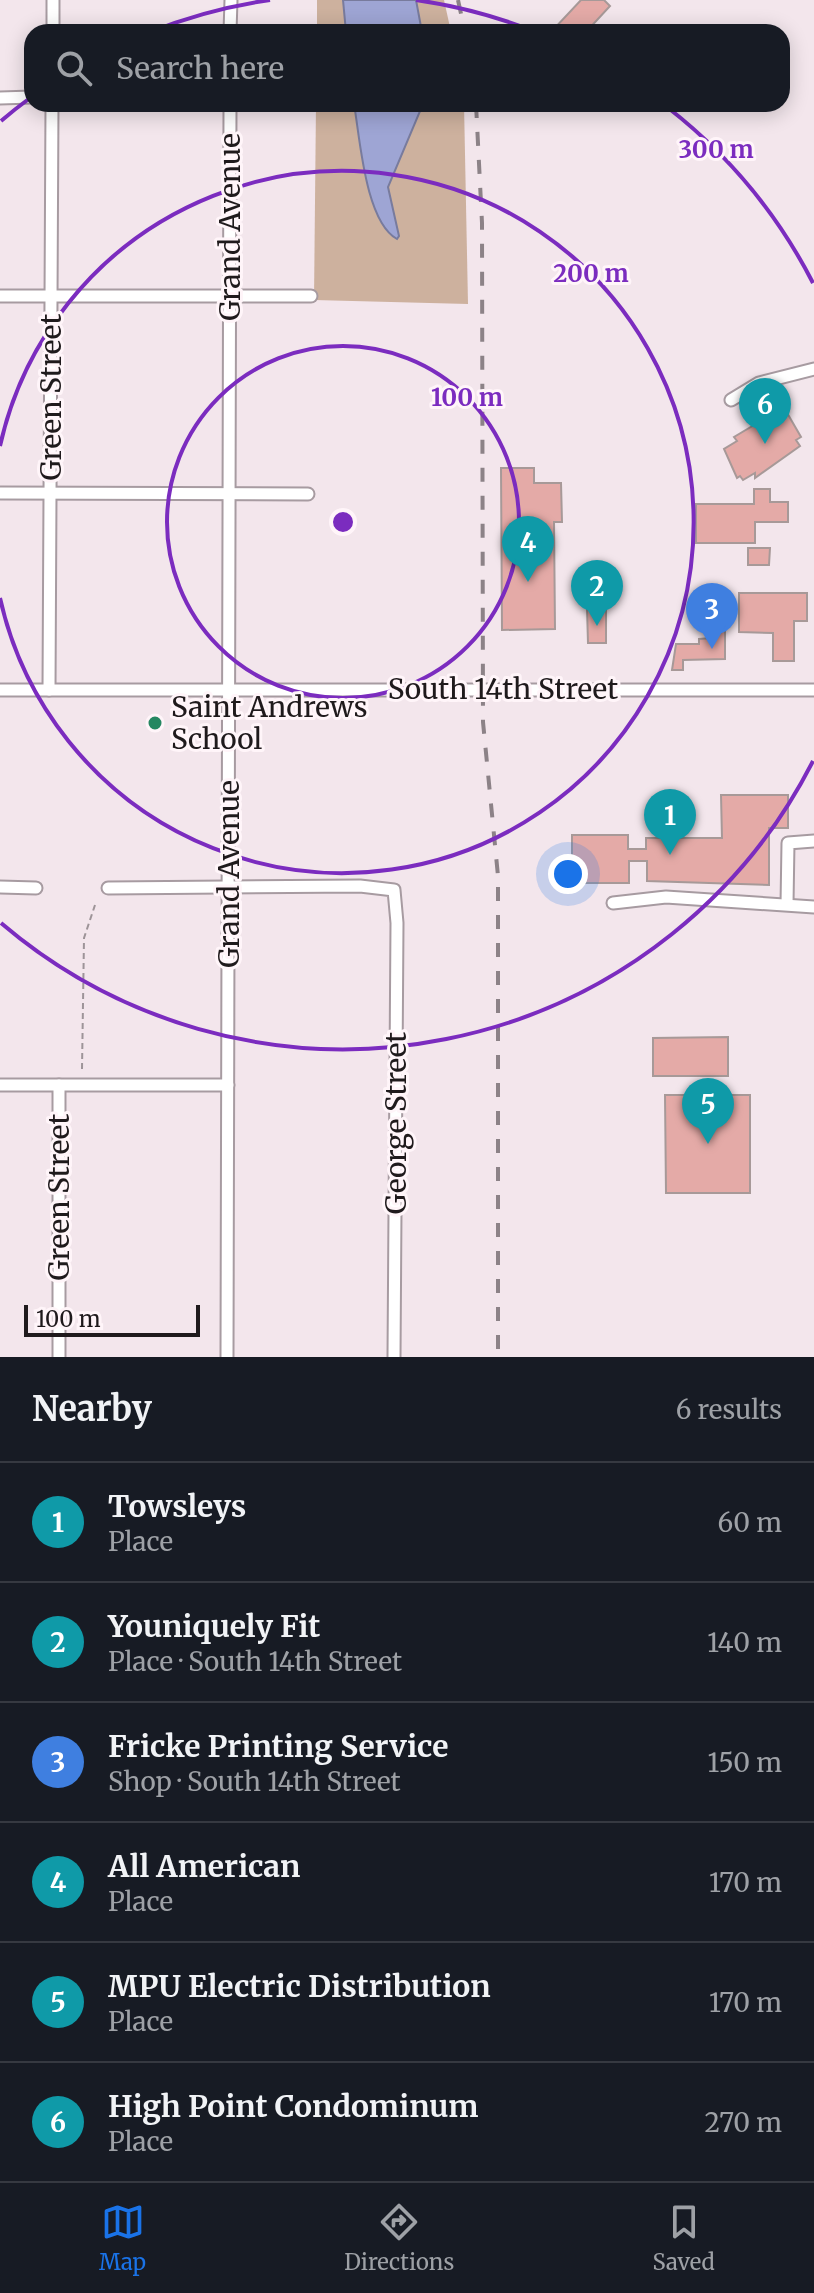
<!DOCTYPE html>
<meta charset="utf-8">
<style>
:root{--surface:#171b24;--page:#20242c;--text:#f1f3f6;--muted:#9ea1a6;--line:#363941;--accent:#1a73e8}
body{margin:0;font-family:Merriweather,serif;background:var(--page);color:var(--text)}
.scale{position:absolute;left:24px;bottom:20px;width:176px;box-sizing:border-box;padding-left:8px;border:4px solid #1f1a1c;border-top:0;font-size:22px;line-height:28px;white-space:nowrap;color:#1f1a1c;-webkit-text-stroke:6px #fff5f9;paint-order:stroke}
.you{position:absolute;left:568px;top:874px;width:28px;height:28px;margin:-20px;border:6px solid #fff;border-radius:50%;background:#1a73e8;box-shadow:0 0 0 12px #1a73e833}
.badge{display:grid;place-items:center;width:52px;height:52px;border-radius:50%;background:var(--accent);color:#fff;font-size:26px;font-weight:700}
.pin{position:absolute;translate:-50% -66px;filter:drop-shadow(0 2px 4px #0008)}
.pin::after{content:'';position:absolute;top:42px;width:28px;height:24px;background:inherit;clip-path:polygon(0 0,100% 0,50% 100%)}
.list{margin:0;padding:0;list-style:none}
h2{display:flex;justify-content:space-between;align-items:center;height:104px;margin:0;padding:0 32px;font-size:34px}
h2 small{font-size:26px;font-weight:400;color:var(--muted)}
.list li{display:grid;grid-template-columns:52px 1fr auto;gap:24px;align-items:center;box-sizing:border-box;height:120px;padding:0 32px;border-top:2px solid var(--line)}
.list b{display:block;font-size:30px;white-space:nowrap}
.list p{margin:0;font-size:26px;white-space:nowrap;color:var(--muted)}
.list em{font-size:26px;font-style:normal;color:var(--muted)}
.icon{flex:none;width:44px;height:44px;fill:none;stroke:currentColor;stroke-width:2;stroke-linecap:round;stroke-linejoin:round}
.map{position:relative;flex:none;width:814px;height:1357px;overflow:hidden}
.search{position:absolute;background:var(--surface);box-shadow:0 4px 20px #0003;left:24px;right:24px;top:24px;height:88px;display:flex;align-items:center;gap:20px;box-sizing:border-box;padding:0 28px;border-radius:24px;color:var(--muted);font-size:30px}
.sheet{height:824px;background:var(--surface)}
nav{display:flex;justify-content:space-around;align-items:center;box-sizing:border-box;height:112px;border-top:2px solid var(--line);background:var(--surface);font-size:22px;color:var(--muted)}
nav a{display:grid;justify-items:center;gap:4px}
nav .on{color:var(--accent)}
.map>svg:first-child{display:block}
</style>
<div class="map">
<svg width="814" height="1357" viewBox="0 0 814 1357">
<rect width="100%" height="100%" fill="#f3e6ec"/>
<g fill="#cdb19e">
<path d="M317 0H444L451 32H317Z"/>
<path d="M316 104H464L468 304 314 300Z"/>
</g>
<g fill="#9ea5d4" stroke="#787b9d" stroke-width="2">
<path d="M343 0H416L422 32H346Z"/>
<path d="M354 104H423L388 187 399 236 397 239C365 221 360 138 354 104Z"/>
</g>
<g fill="#e4aaa7" stroke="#a79998" stroke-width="2">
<path d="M581 0H604L610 6 586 32H551Z"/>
<path d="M786 411 801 437 796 440 800 446 755 478V473L743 480 740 476 737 478 724 449 737 441 734 437 771 415 772 419Z"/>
<path d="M501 468H534V483H561L562 522H554L555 629 502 630Z"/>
<path d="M754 489H770V502H788V522H755V543H696V504H754Z"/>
<path d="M748 548H770L769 565H748Z"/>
<path d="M739 593H807V621H794V661H773V633L739 632Z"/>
<path d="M587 608H606V643H588Z"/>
<path d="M712 630H725V659L683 660V670H672L676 644H699V639L712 638Z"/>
<path d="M721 795H788V828H769V885L647 881V861H629V883H572V835H628V849H646V838H722Z"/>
<path d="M728 1037V1076H653V1038Z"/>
<path d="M665 1095H750V1193H666Z"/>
</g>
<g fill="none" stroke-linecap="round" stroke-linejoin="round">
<defs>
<g id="minor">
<path d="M53 32V0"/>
<path d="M230 32 231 0"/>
<path d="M0 98 32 97"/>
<path d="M0 296H311"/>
<path d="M731 400 759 383 814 369"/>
<path d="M0 493 308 494"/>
<path d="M0 690H814"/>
<path d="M49 690 52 104"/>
<path d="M0 887 36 888"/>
<path d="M108 888 360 886 394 890 397 923 394 1357"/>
<path d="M613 903 666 897 814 907"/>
<path d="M787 904 788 843 814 841"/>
<path d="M0 1085H228"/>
<path d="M59 1085V1357"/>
<path d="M227 1357 230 104"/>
</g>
</defs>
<use href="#minor" stroke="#a79ba1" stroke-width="15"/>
<path stroke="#9d9498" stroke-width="2" stroke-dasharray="6 4" stroke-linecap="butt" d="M82 1069 84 938 95 905"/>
<use href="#minor" stroke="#fff" stroke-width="11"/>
<g stroke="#8c8287" stroke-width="4" stroke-dasharray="14 14" stroke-linecap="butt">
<path d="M458 0 465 32"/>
<path d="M476 104 482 223 483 722 498 876V1357"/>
</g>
</g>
<g fill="none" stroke="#7b2cbf" stroke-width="4">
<circle cx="343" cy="522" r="176"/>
<path d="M0 446A351 351 0 1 1 0 598"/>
<path d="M813 761A527 527 0 0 1 1 923M1 121A527 527 0 0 1 30 98M150 32A527 527 0 0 1 270 0M416 0A527 527 0 0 1 536 32M667 107A527 527 0 0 1 813 283"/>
</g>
<circle fill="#258761" stroke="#fff5f9" stroke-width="3" cx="155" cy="723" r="8"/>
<g text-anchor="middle" stroke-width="6" stroke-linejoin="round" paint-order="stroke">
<g font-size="28" fill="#1f1a1c" stroke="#fff5f9">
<text transform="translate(230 227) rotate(-90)" y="10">Grand Avenue</text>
<text transform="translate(51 397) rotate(-90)" y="10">Green Street</text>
<text x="503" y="699">South 14th Street</text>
<text transform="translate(229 874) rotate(-90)" y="10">Grand Avenue</text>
<text transform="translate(396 1123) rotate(-90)" y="10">George Street</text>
<text transform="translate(59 1197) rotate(-90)" y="10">Green Street</text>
</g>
<g font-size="28" fill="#1f1a1c" stroke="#fff5f9" text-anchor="start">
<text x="171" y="717">Saint Andrews<tspan x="171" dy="32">School</tspan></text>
</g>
</g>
<circle cx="343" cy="522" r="12" fill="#7b2cbf" stroke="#fff5f9" stroke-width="4"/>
<g font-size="24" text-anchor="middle" font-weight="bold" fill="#7b2cbf" stroke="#fff5f9" stroke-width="6" stroke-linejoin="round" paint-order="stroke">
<text x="716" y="158">300 m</text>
<text x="591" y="282">200 m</text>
<text x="467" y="406">100 m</text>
</g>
</svg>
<div class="scale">100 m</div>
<div class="you"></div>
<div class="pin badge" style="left:670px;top:855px;background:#0f9aa8">1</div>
<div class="pin badge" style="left:597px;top:626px;background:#0f9aa8">2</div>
<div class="pin badge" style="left:712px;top:649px;background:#3f7fe0">3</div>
<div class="pin badge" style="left:528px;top:582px;background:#0f9aa8">4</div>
<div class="pin badge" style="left:708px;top:1144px;background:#0f9aa8">5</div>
<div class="pin badge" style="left:765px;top:444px;background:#0f9aa8">6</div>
<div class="search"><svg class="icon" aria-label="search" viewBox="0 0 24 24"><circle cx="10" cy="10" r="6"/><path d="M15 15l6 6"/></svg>Search here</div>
</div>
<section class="sheet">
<h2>Nearby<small>6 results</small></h2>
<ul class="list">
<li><span class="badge" style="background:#0f9aa8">1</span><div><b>Towsleys</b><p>Place</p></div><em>60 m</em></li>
<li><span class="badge" style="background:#0f9aa8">2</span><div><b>Youniquely Fit</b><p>Place · South 14th Street</p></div><em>140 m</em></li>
<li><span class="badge" style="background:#3f7fe0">3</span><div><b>Fricke Printing Service</b><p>Shop · South 14th Street</p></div><em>150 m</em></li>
<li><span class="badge" style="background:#0f9aa8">4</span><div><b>All American</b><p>Place</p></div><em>170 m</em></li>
<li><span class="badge" style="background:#0f9aa8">5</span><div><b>MPU Electric Distribution</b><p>Place</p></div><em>170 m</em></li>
<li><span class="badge" style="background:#0f9aa8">6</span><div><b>High Point Condominum</b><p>Place</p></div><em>270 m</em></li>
</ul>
</section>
<nav>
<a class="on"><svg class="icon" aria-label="map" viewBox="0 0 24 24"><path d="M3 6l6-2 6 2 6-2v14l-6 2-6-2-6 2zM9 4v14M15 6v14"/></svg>Map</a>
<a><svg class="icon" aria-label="directions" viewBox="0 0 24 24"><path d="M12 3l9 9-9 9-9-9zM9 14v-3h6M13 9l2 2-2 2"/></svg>Directions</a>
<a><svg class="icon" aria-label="saved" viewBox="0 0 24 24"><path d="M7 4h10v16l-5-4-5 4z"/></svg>Saved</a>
</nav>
